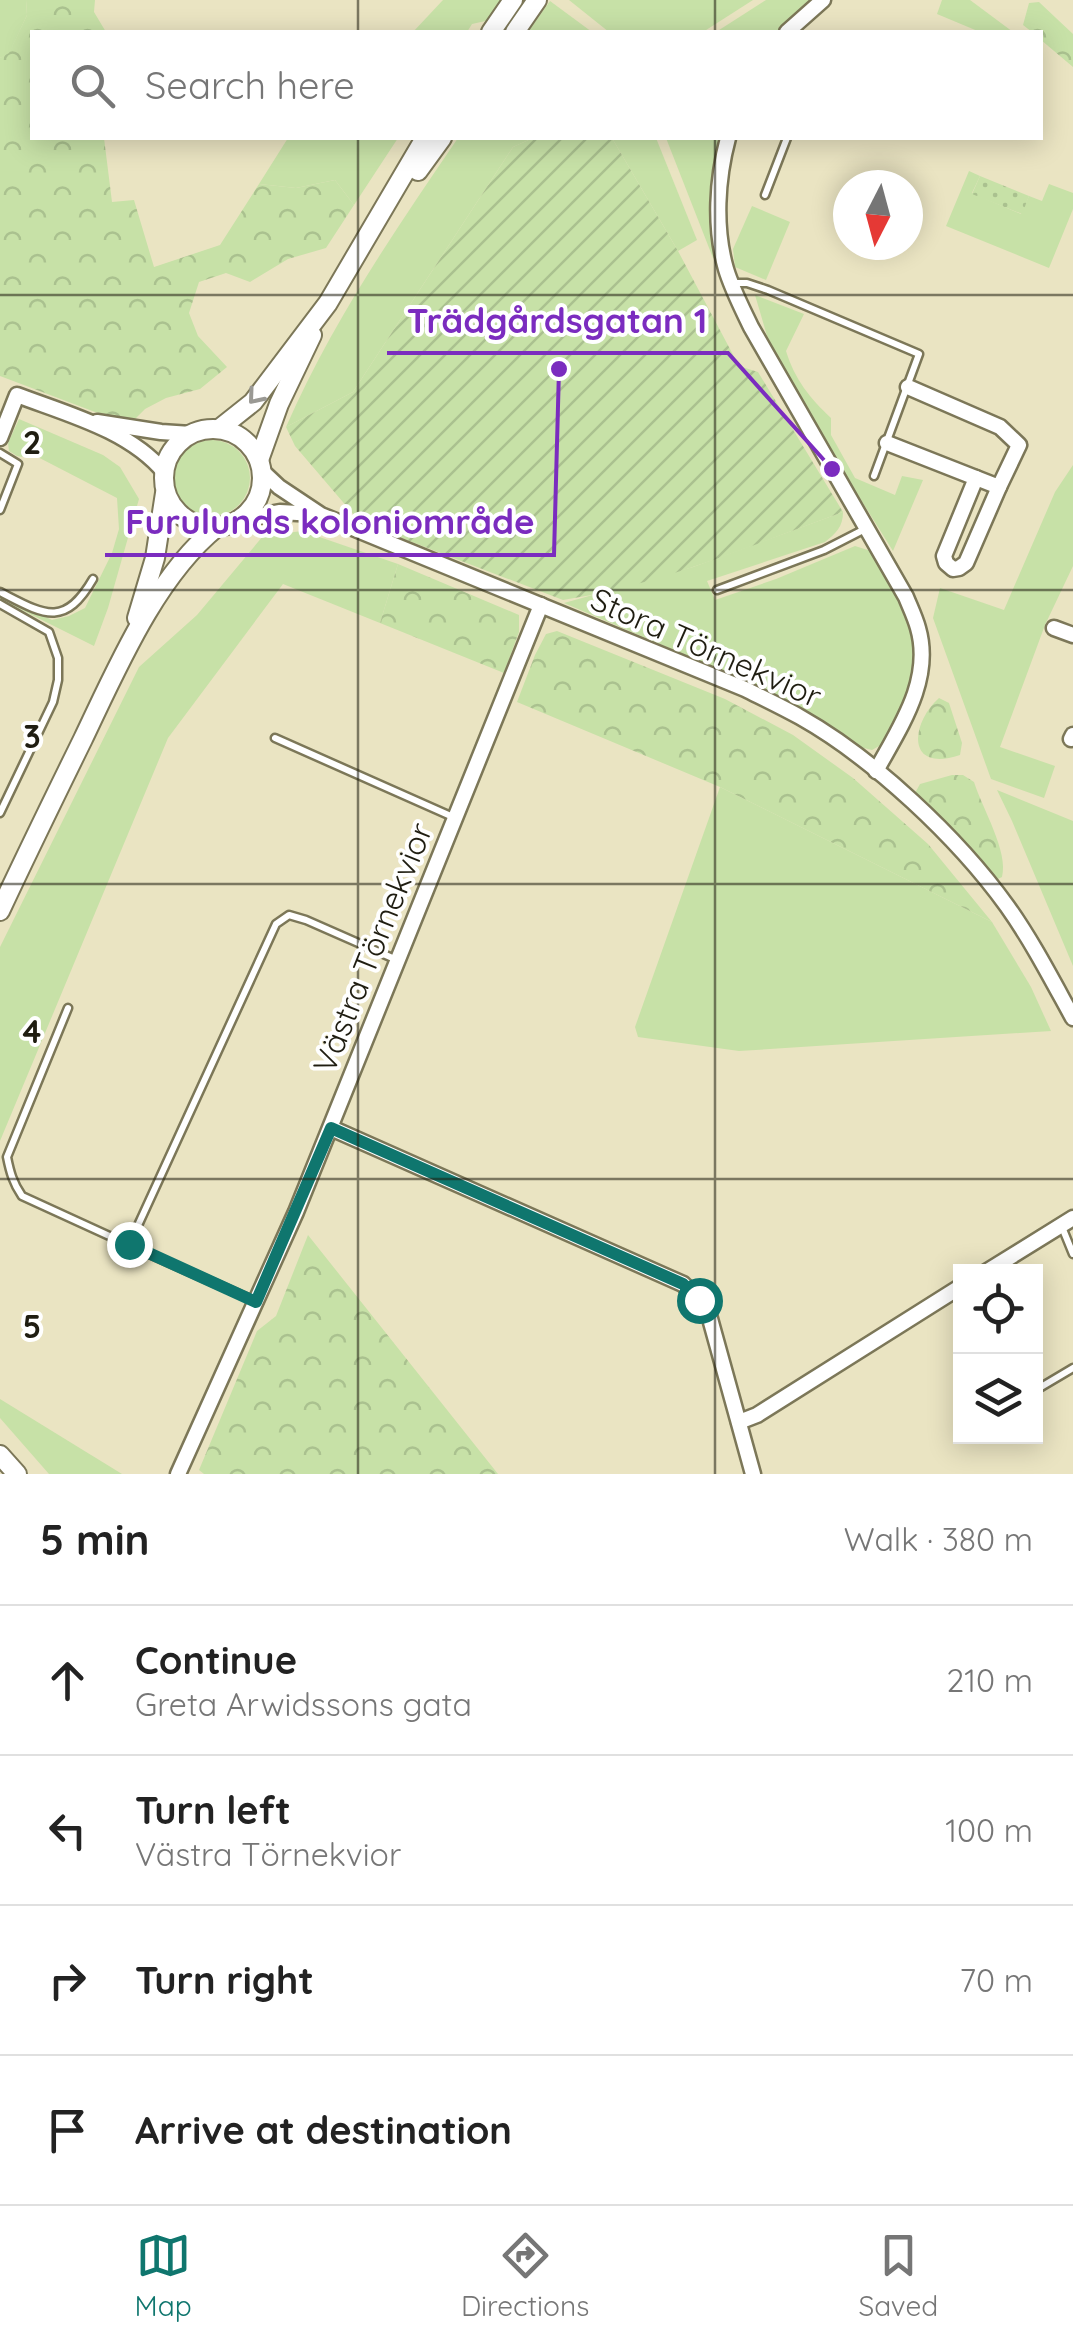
<!DOCTYPE html>
<meta charset="utf-8">
<style>
:root{--surface:#fff;--page:#f2f2f2;--text:#222;--muted:#767676;--line:#e0e0e0;--accent:#0f766e}
body{margin:0;font-family:Quicksand,sans-serif;background:var(--page);color:var(--text)}
.controls{position:absolute;right:30px;bottom:30px;display:grid;overflow:hidden;border-radius:0px;box-shadow:0 5px 25px #0003}
.controls button{width:90px;height:90px;display:grid;place-items:center;padding:0;border:0;border-bottom:2px solid var(--line);background:var(--surface);color:var(--text);font:50px sans-serif}
.compass{position:absolute;left:833px;top:170px;width:90px;height:90px;border-radius:50%;background:var(--surface);box-shadow:0 5px 25px #0003;rotate:186deg}
.stop{position:absolute;width:30px;height:30px;margin:-22px;border:8px solid #0f766e;border-radius:50%;background:#fff}
.stop.end{background:#0f766e;border-color:#fff;box-shadow:0 2px 10px #0008}
.list{margin:0;padding:0;list-style:none}
h2{display:flex;justify-content:space-between;align-items:center;height:130px;margin:0;padding:0 40px;font-size:42px}
h2 small{font-size:32px;font-weight:400;color:var(--muted)}
.list li{display:grid;grid-template-columns:65px 1fr auto;gap:30px;align-items:center;box-sizing:border-box;height:150px;padding:0 40px;border-top:2px solid var(--line)}
.list b{display:block;font-size:38px;white-space:nowrap}
.list p{margin:0;font-size:32px;white-space:nowrap;color:var(--muted)}
.list em{font-size:32px;font-style:normal;color:var(--muted)}
.icon{flex:none;width:55px;height:55px;fill:none;stroke:currentColor;stroke-width:2;stroke-linecap:round;stroke-linejoin:round}
.map{position:relative;flex:none;width:1073px;height:1474px;overflow:hidden}
.search{position:absolute;background:var(--surface);box-shadow:0 5px 25px #0003;left:30px;right:30px;top:30px;height:110px;display:flex;align-items:center;gap:25px;box-sizing:border-box;padding:0 35px;border-radius:0px;color:var(--muted);font-size:38px}
.sheet{height:730px;background:var(--surface)}
nav{display:flex;justify-content:space-around;align-items:center;box-sizing:border-box;height:140px;border-top:2px solid var(--line);background:var(--surface);font-size:28px;color:var(--muted)}
nav a{display:grid;justify-items:center;gap:5px}
nav .on{color:var(--accent)}
.map>svg:first-child{display:block}
</style>
<div class="map">
<svg width="1073" height="1474" viewBox="0 0 1073 1474">
<defs>
<pattern id="forest-crowns" width="20" height="18" patternUnits="userSpaceOnUse" patternTransform="scale(2.5)"><rect width="20" height="18" fill="#c7e1a7"/><path d="M2 6a3 3 0 1 1 6 0M12 15a3 3 0 1 1 6 0" fill="none" stroke="#aac18f"/></pattern>
<pattern id="park-dots" width="8" height="8" patternUnits="userSpaceOnUse" patternTransform="scale(2.5)"><rect width="8" height="8" fill="#c7e1a7"/><path d="M2 2h.1M6 6h.1" fill="none" stroke="#aac18f" stroke-width="1.8" stroke-linecap="round"/></pattern>
<pattern id="garden-furrows" width="10" height="10" patternUnits="userSpaceOnUse" patternTransform="scale(2.5)"><rect width="10" height="10" fill="#c7e1a7"/><path d="M-1 1l2-2M0 10L10 0M9 11l2-2" fill="none" stroke="#aac18f"/></pattern>
</defs>
<rect width="100%" height="100%" fill="#eae4c2"/>
<g fill="#c7e1a7">
<path d="M0 0H26L27 15 9 54 0 58Z"/>
<path d="M443 0H504L490 20 472 24 467 32H413Z"/>
<path d="M569 0H753L703 32H609Z"/>
<path d="M766 0H813L780 32H716Z"/>
<path d="M942 0H970L1013 32H980L937 14Z"/>
<path d="M550 1 592 32H528Z"/>
<path d="M288 138H398L354 205 335 180 296 188 259 184Z"/>
<path d="M458 138H533L513 147 353 392 286 427C332 322 394 232 458 138Z"/>
<path d="M612 138H656L697 240 678 251Z"/>
<path d="M666 138H721C711 177 714 216 716 256L713 258Z"/>
<path d="M969 171 980 176 972 193 1021 214 1029 196 1042 201 1049 184 1073 193V209L1049 268 946 226Z"/>
<path d="M752 206 790 222 766 280 735 267 733 249Z"/>
<path d="M755 295 804 314 786 351C795 380 810 398 831 418V435L855 478 895 495 902 476 923 480 893 551 775 363Z"/>
<path d="M19 419 103 455 120 467 139 499 108 608 94 646 0 599V595L52 620 69 616 85 608 112 553 119 529 117 498 28 452 22 457 17 456 9 451 8 443Z"/>
<circle cx="212" cy="478" r="38"/>
<path d="M1073 465V566L1045 625 1000 747 1055 766 1044 798 991 779 933 618 940 588 1004 610 1055 492Z"/>
<path d="M843 512C843 527 836 533 825 542L707 581 715 600 776 579 855 546 871 551 913 625 915 662 906 699 881 745 872 750 860 747 792 703 730 674 564 603 693 567Z"/>
<path d="M302 531 398 564 380 623 283 584 168 738 0 1141V947L139 667 197 615 263 536Z"/>
<path d="M720 787 992 922 1031 987 1051 1031 739 1051 638 1037 635 1027Z"/>
<path d="M997 790 1073 821V966L1012 821Z"/>
<path d="M0 1399 122 1474H49L0 1418Z"/>
</g>
<g fill="url(#forest-crowns)">
<path d="M26 0H95L94 12 106 32H32V138H104L112 202 134 200 154 267 220 245 259 184 296 188 335 180 354 205 326 248 288 259 250 282 226 273 199 282 189 313 198 336 227 367 200 389 166 398 145 409 134 420 95 412 0 376V58L9 53 27 15Z"/>
<path d="M1039 2 1073 34V67L1041 40 1040 32H1032L1023 25 1029 3Z"/>
<path d="M398 564 519 615V632L504 673 380 623Z"/>
<path d="M557 631 725 699 793 735 853 778 928 844 992 922 720 787 517 702 535 655 546 634Z"/>
<path d="M939 698 949 703 962 743 960 755C906 773 910 724 939 698Z"/>
<path d="M952 775H963L974 782C982 808 1009 852 1002 877L998 879 940 816 915 793 920 784Z"/>
<path d="M308 1235 498 1474H204L199 1470 257 1331 276 1316Z"/>
</g>
<path fill="url(#park-dots)" d="M980 176 1029 196 1022 214 972 194Z"/>
<path fill="url(#garden-furrows)" d="M533 138H612L678 251 739 366 758 372 843 512C752 545 660 585 563 600L360 522 295 446 286 427 353 392 513 147Z"/>
<g fill="none" stroke-linecap="round" stroke-linejoin="round">
<defs>
<g id="service">
<path d="M765 195 787 138"/>
<path d="M732 283H747L768 290 919 354 874 476"/>
<path d="M0 453 18 464 0 510"/>
<path d="M717 590 824 550 865 529"/>
<path d="M0 592C43 614 64 629 93 579"/>
<path d="M0 604 49 632 58 658V680L53 702 0 813"/>
<path d="M275 738 453 817"/>
<path d="M68 1008 7 1157C10 1172 13 1183 22 1196L129 1245"/>
<path d="M1062 1227 1073 1254"/>
<path d="M255 1301 129 1245 276 924 289 915 306 920 397 960"/>
<path d="M1036 1390 1073 1368"/>
</g>
<g id="minor">
<path d="M787 32 823 0"/>
<path d="M728 138C717 179 714 227 726 269 732 289 742 308 751 327L906 597C910 607 915 617 918 628 933 680 900 727 876 771"/>
<path d="M97 422 161 432 191 434"/>
<path d="M0 438 17 395C67 414 129 430 164 472"/>
<path d="M887 443 999 487 1019 445 1000 427 908 387"/>
<path d="M262 471 279 487 321 515 745 689C763 698 782 707 800 717 873 758 958 838 1007 906 1032 941 1052 980 1073 1018"/>
<path d="M976 478 944 556 946 563 953 569 959 568 966 563 999 487"/>
<path d="M238 520 280 512 315 514"/>
<path d="M1054 628 1073 635"/>
<path d="M1071 739 1073 735"/>
<path d="M331 1128 683 1284 699 1300 709 1315 753 1474"/>
<path d="M986 1272 1073 1218"/>
<path d="M739 1422 757 1415 960 1287"/>
<path d="M178 1474 296 1212 541 605"/>
</g>
<g id="secondary">
<path d="M491 32 513 0"/>
<path d="M515 32 537 0"/>
<path d="M418 171 442 138"/>
<circle cx="213" cy="478" r="49"/>
<path d="M219 429 253 402 328 303 425 138"/>
<path d="M259 460 279 404 312 335"/>
<path d="M137 618 155 558 165 493"/>
<path d="M0 911C27 853 55 796 83 739 117 668 156 576 217 527"/>
<path d="M0 1455 17 1474"/>
</g>
</defs>
<use href="#service" stroke="#7c7758" stroke-width="11"/>
<use href="#minor" stroke="#7c7758" stroke-width="19"/>
<use href="#secondary" stroke="#7c7758" stroke-width="22"/>
<use href="#service" stroke="#fff" stroke-width="6"/>
<use href="#minor" stroke="#fff" stroke-width="14"/>
<use href="#secondary" stroke="#fff" stroke-width="18"/>
</g>
<defs><path id="oneway-chevron" d="M-2-3.5L2.5 0L-2 3.5" fill="none" stroke-width="1.6" stroke-linecap="round" stroke-linejoin="round" transform="scale(2.5)"/></defs>
<use stroke="#9a9994" href="#oneway-chevron" transform="translate(255 397) rotate(130)"/>
<g fill="none" stroke-linecap="round" stroke-linejoin="round">
<path stroke="#0f766e" stroke-width="12" d="M129 1244 256 1302 331 1128 683 1284 699 1300"/>
</g>
<path fill="none" stroke="#1f1d11" stroke-width="2.5" stroke-opacity="0.55" d="M358 0V32M715 0V32M358 138V1474M715 138V1474M0 295H1073M0 590H1073M0 884H1073M0 1179H1073"/>
<g text-anchor="middle" stroke-width="8" stroke-linejoin="round" paint-order="stroke">
<g font-size="32" fill="#1f1d11" stroke="#fff">
<text transform="translate(706 648) rotate(24)" y="11">Stora Törnekvior</text>
<text transform="translate(373 948) rotate(-68)" y="11">Västra Törnekvior</text>
</g>
</g>
<g font-size="32" text-anchor="middle" font-weight="bold" fill="#1f1d11" stroke="#fff" stroke-width="8" stroke-linejoin="round" paint-order="stroke">
<text x="32" y="454">2</text>
<text x="32" y="748">3</text>
<text x="32" y="1043">4</text>
<text x="32" y="1338">5</text>
</g>
<path fill="none" stroke="#7b2cbf" stroke-width="4" d="M832 469L728 353H387M559 369L554 555H105"/>
<g fill="#7b2cbf" stroke="#fff" stroke-width="4">
<circle cx="832" cy="469" r="10"/>
<circle cx="559" cy="369" r="10"/>
</g>
<g font-size="35" text-anchor="middle" font-weight="bold" fill="#7b2cbf" stroke="#fff" stroke-width="8" stroke-linejoin="round" paint-order="stroke">
<text x="557" y="333">Trädgårdsgatan 1</text>
<text x="330" y="534">Furulunds koloniområde</text>
</g>
</svg>
<div class="controls">
<button><svg class="icon" aria-label="locate" viewBox="0 0 24 24"><circle cx="12" cy="12" r="6"/><path d="M12 2v4M12 18v4M2 12h4M18 12h4"/></svg></button>
<button><svg class="icon" aria-label="layers" viewBox="0 0 24 24"><path d="M12 4l9 5-9 5-9-5zM3 14l9 5 9-5"/></svg></button>
</div>
<svg class="compass" viewBox="-18 -18 36 36"><path d="M0-13l5 13h-10z" fill="#e53935"/><path d="M0 13l5-13h-10z" fill="#767676"/></svg>
<div class="stop" style="left:699px;top:1300px"></div>
<div class="stop end" style="left:129px;top:1244px"></div>
<div class="search"><svg class="icon" aria-label="search" viewBox="0 0 24 24"><circle cx="10" cy="10" r="6"/><path d="M15 15l6 6"/></svg>Search here</div>
</div>
<section class="sheet">
<h2>5 min<small>Walk · 380 m</small></h2>
<ul class="list">
<li><svg class="icon" aria-label="ahead" viewBox="0 0 24 24"><path d="M12 20V5M6 11l6-6 6 6"/></svg><div><b>Continue</b><p>Greta Arwidssons gata</p></div><em>210 m</em></li>
<li><svg class="icon" aria-label="left" viewBox="0 0 24 24"><path d="M17 20v-9H6M10 6l-5 5 5 5"/></svg><div><b>Turn left</b><p>Västra Törnekvior</p></div><em>100 m</em></li>
<li><svg class="icon" aria-label="right" viewBox="0 0 24 24"><path d="M7 20v-9h11M14 6l5 5-5 5"/></svg><div><b>Turn right</b></div><em>70 m</em></li>
<li><svg class="icon" aria-label="arrive" viewBox="0 0 24 24"><path d="M6 21V4h12l-3 4 3 4H6"/></svg><div><b>Arrive at destination</b></div></li>
</ul>
</section>
<nav>
<a class="on"><svg class="icon" aria-label="map" viewBox="0 0 24 24"><path d="M3 6l6-2 6 2 6-2v14l-6 2-6-2-6 2zM9 4v14M15 6v14"/></svg>Map</a>
<a><svg class="icon" aria-label="directions" viewBox="0 0 24 24"><path d="M12 3l9 9-9 9-9-9zM9 14v-3h6M13 9l2 2-2 2"/></svg>Directions</a>
<a><svg class="icon" aria-label="saved" viewBox="0 0 24 24"><path d="M7 4h10v16l-5-4-5 4z"/></svg>Saved</a>
</nav>
